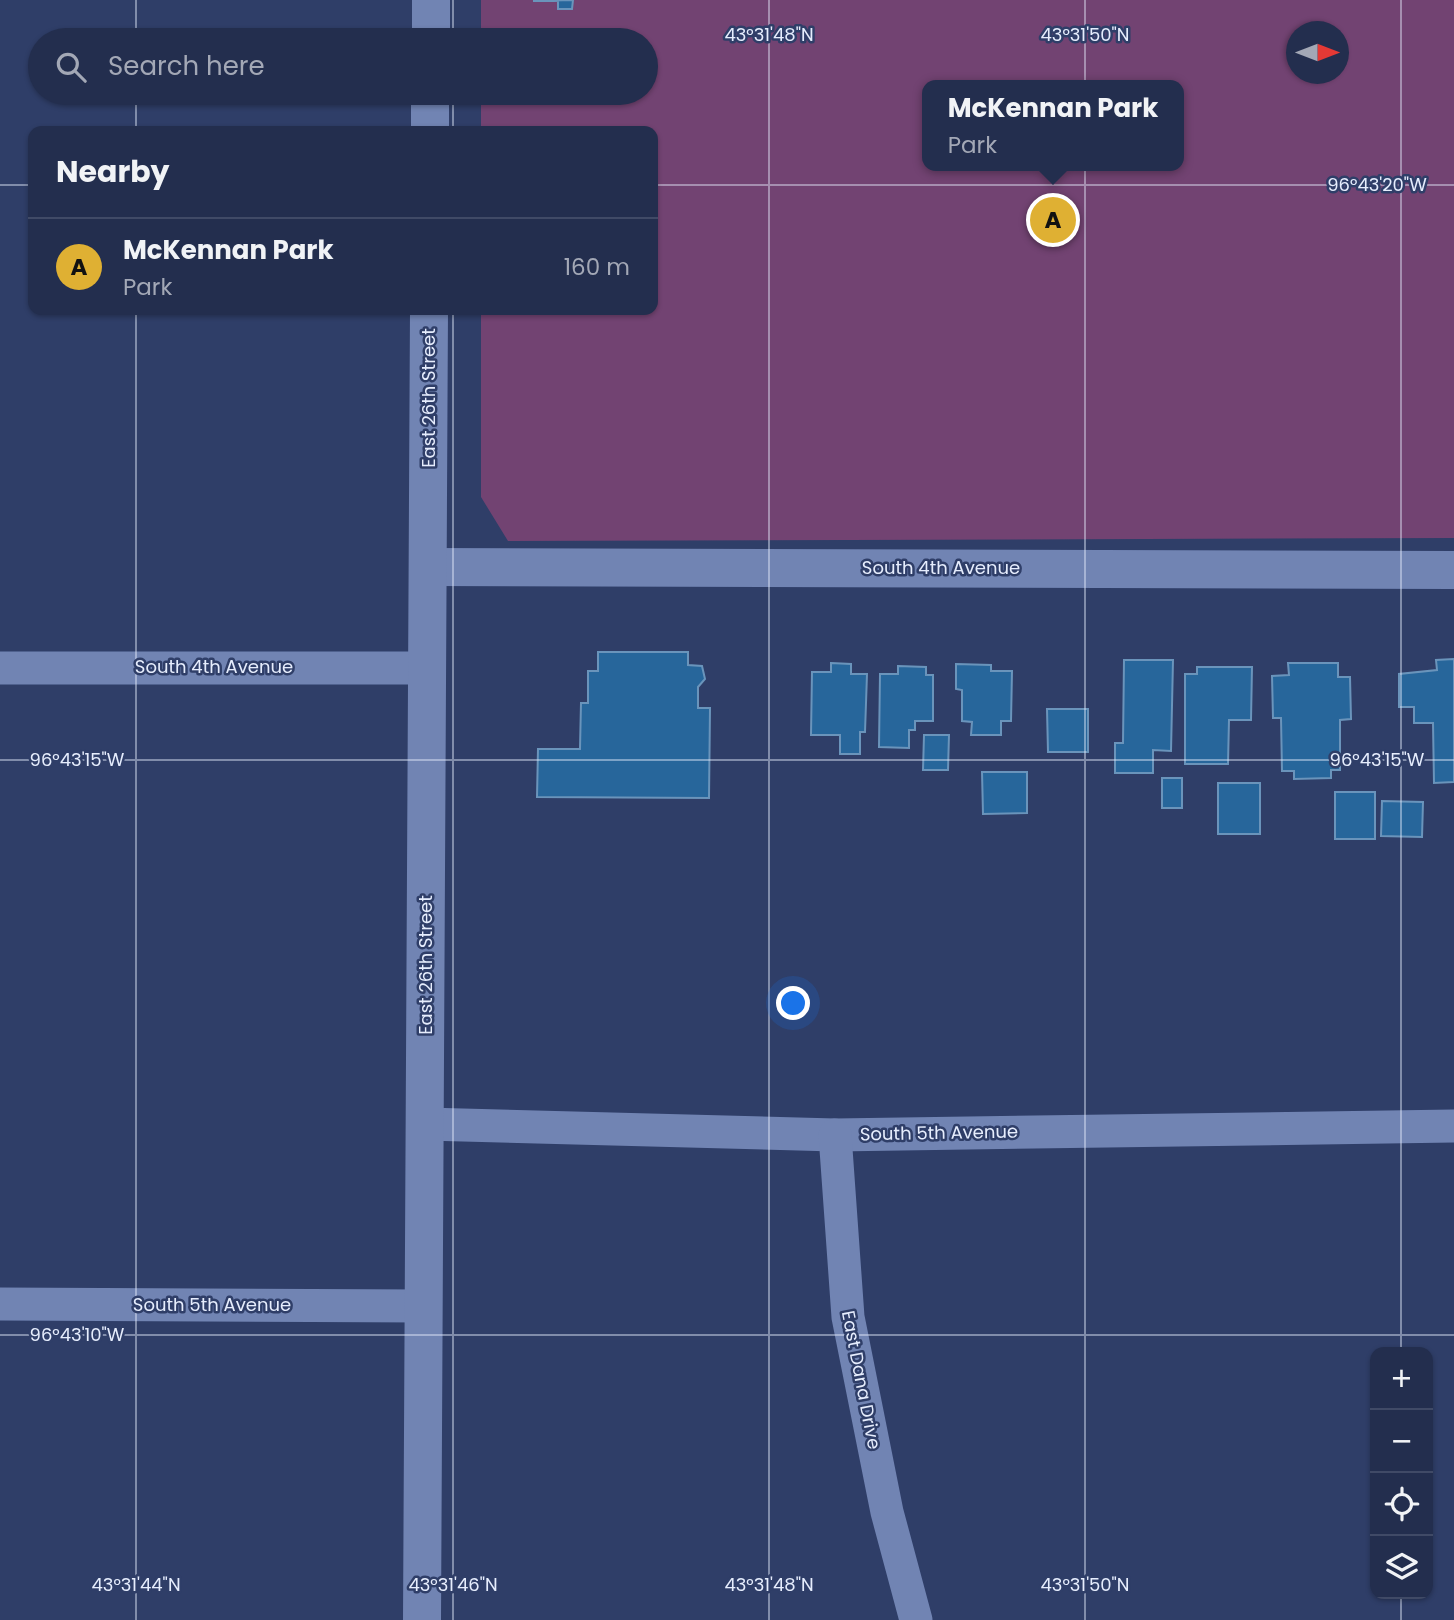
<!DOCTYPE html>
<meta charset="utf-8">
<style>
:root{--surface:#232e4e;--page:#2f3a58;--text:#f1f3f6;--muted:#a3a8b6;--line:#404a66;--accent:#dfb033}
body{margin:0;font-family:Poppins,sans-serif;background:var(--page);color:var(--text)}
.controls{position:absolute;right:21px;bottom:21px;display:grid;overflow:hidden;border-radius:14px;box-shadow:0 2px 5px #0004}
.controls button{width:63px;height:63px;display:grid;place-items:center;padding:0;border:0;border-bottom:2px solid var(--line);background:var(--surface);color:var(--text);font:35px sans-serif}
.compass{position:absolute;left:1286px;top:21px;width:63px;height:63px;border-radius:50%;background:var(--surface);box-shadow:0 2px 5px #0004;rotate:90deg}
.you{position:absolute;left:794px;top:1004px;width:24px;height:24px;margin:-18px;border:5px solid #fff;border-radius:50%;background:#1a73e8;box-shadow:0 0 0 10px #1a73e833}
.badge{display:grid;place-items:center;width:46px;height:46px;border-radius:50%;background:var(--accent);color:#111;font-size:23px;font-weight:700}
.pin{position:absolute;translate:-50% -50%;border:4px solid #fff;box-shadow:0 2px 7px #0006}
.popup{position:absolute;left:922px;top:80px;width:262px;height:91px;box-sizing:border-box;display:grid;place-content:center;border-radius:14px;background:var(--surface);filter:drop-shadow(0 2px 5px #0005);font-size:23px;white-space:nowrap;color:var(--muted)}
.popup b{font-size:26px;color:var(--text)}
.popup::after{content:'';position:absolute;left:50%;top:100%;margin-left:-14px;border:14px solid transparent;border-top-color:var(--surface)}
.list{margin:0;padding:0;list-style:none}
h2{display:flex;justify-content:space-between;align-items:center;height:91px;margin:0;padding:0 28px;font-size:30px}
h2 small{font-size:23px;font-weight:400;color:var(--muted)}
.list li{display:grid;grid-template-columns:46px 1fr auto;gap:21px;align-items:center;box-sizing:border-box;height:98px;padding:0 28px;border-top:2px solid var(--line)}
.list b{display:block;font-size:26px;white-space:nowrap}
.list p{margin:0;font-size:23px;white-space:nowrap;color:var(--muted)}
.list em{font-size:23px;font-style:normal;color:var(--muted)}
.icon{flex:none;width:38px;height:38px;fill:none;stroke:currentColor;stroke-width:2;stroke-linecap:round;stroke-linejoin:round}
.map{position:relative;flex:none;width:1454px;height:1620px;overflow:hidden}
.search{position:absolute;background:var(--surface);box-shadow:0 2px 5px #0004;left:28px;top:28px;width:630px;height:77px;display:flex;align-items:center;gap:18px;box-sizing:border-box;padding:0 24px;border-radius:38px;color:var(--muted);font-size:26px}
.panel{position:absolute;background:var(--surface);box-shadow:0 2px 5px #0004;left:28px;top:126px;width:630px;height:189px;border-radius:14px}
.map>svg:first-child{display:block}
</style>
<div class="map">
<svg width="1454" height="1620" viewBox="0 0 1454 1620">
<rect width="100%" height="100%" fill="#2f3e68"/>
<path fill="#724372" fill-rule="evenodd" d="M481 0H1454V538L508 541 481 497V310H653V131H481V93H646V40H481ZM1296 32H1338V74H1296ZM927 85H1179V166H927Z"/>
<g fill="#27669b" stroke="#6a94bb" stroke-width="2">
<path d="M573 0 572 9H558V1H533Z"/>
<path d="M598 652H688V665L702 666 705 679 698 687V708H710L709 798 537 797 538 749H580L581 703H588V671H598Z"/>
<path d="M1454 659V782L1434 783 1433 723H1414V707H1399V674L1437 670 1436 660Z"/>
<path d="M1124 660H1173L1171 751 1153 750V773H1115V743H1123Z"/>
<path d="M831 663 851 664V674H867L865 732H860V754H840V735H811L812 672H831Z"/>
<path d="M1288 663H1338V677H1350L1351 719 1340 720V770H1331V778L1294 779V771H1282L1281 718H1273L1272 676 1289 675Z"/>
<path d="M956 664 991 665V671H1012L1011 721H1001V735H971L972 722 962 721V690L956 689Z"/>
<path d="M898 666 926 667V675H933V721H915V730H909V748L879 747 880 674H898Z"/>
<path d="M1197 667H1252L1251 720H1229L1228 764H1185V674H1197Z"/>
<path d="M1047 709H1088V752H1048Z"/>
<path d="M924 735H949L948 770H923Z"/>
<path d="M982 772H1027V813L983 814Z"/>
<rect x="1162" y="778" width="20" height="30"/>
<rect x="1218" y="783" width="42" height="51"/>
<rect x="1335" y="792" width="40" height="47"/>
<path d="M1382 801 1423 802 1422 837 1381 836Z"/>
</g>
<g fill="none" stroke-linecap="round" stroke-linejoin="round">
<g stroke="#7184b3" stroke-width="33">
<path d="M0 668H427"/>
<path d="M425 1124 835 1135 1454 1126"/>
<path d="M835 1135 848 1317 887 1512 916 1620"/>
<path d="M0 1304 424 1306"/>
</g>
<g stroke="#7184b3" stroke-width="38">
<path d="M431 40V0"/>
<path d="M430 131V93"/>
<path d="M428 567 1454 570"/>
<path d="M422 1620 429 310"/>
</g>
</g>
<path fill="none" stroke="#e6edfd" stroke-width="2" stroke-opacity="0.45" d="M136 0V40M453 0V40M769 0V1620M1085 0V1620M1401 0V1352M136 93V131M453 93V131M0 185H33M653 185H1454M136 310V1620M453 310V1620M0 760H1454M0 1335H1454M1401 1594V1620"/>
<g text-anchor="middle" stroke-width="5" stroke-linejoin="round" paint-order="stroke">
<g font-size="18" fill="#e6edfd" stroke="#2f3e68">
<text transform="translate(429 398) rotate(-90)" y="6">East 26th Street</text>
<text x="941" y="574">South 4th Avenue</text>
<text x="214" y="673">South 4th Avenue</text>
<text transform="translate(426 965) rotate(-90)" y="6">East 26th Street</text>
<text transform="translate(939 1133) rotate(-1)" y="6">South 5th Avenue</text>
<text x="212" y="1311">South 5th Avenue</text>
<text transform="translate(861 1380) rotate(79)" y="6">East Dana Drive</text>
</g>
</g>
<g font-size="18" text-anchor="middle" fill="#e6edfd" stroke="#2f3e68" stroke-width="5" stroke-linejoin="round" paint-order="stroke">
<text x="769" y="41">43°31'48"N</text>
<text x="1085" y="41">43°31'50"N</text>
<text x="1377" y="191">96°43'20"W</text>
<text x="1377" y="766">96°43'15"W</text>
<text x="77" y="766">96°43'15"W</text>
<text x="77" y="1341">96°43'10"W</text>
<text x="136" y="1591">43°31'44"N</text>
<text x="453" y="1591">43°31'46"N</text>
<text x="769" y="1591">43°31'48"N</text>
<text x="1085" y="1591">43°31'50"N</text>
</g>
</svg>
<div class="controls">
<button>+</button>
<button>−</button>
<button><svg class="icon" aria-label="locate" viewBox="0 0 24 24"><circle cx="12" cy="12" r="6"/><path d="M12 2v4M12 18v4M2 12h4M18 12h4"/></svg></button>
<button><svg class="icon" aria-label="layers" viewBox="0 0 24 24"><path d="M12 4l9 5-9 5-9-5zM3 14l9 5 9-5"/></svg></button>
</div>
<svg class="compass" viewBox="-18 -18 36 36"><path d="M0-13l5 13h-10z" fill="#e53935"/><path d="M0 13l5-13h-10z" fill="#a3a8b6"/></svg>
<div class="you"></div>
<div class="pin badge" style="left:1053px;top:220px">A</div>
<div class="popup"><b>McKennan Park</b>Park</div>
<div class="search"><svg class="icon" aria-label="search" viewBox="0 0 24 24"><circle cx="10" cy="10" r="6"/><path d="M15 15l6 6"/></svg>Search here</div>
<section class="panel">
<h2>Nearby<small></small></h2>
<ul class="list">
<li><span class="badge">A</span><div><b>McKennan Park</b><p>Park</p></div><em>160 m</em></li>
</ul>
</section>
</div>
